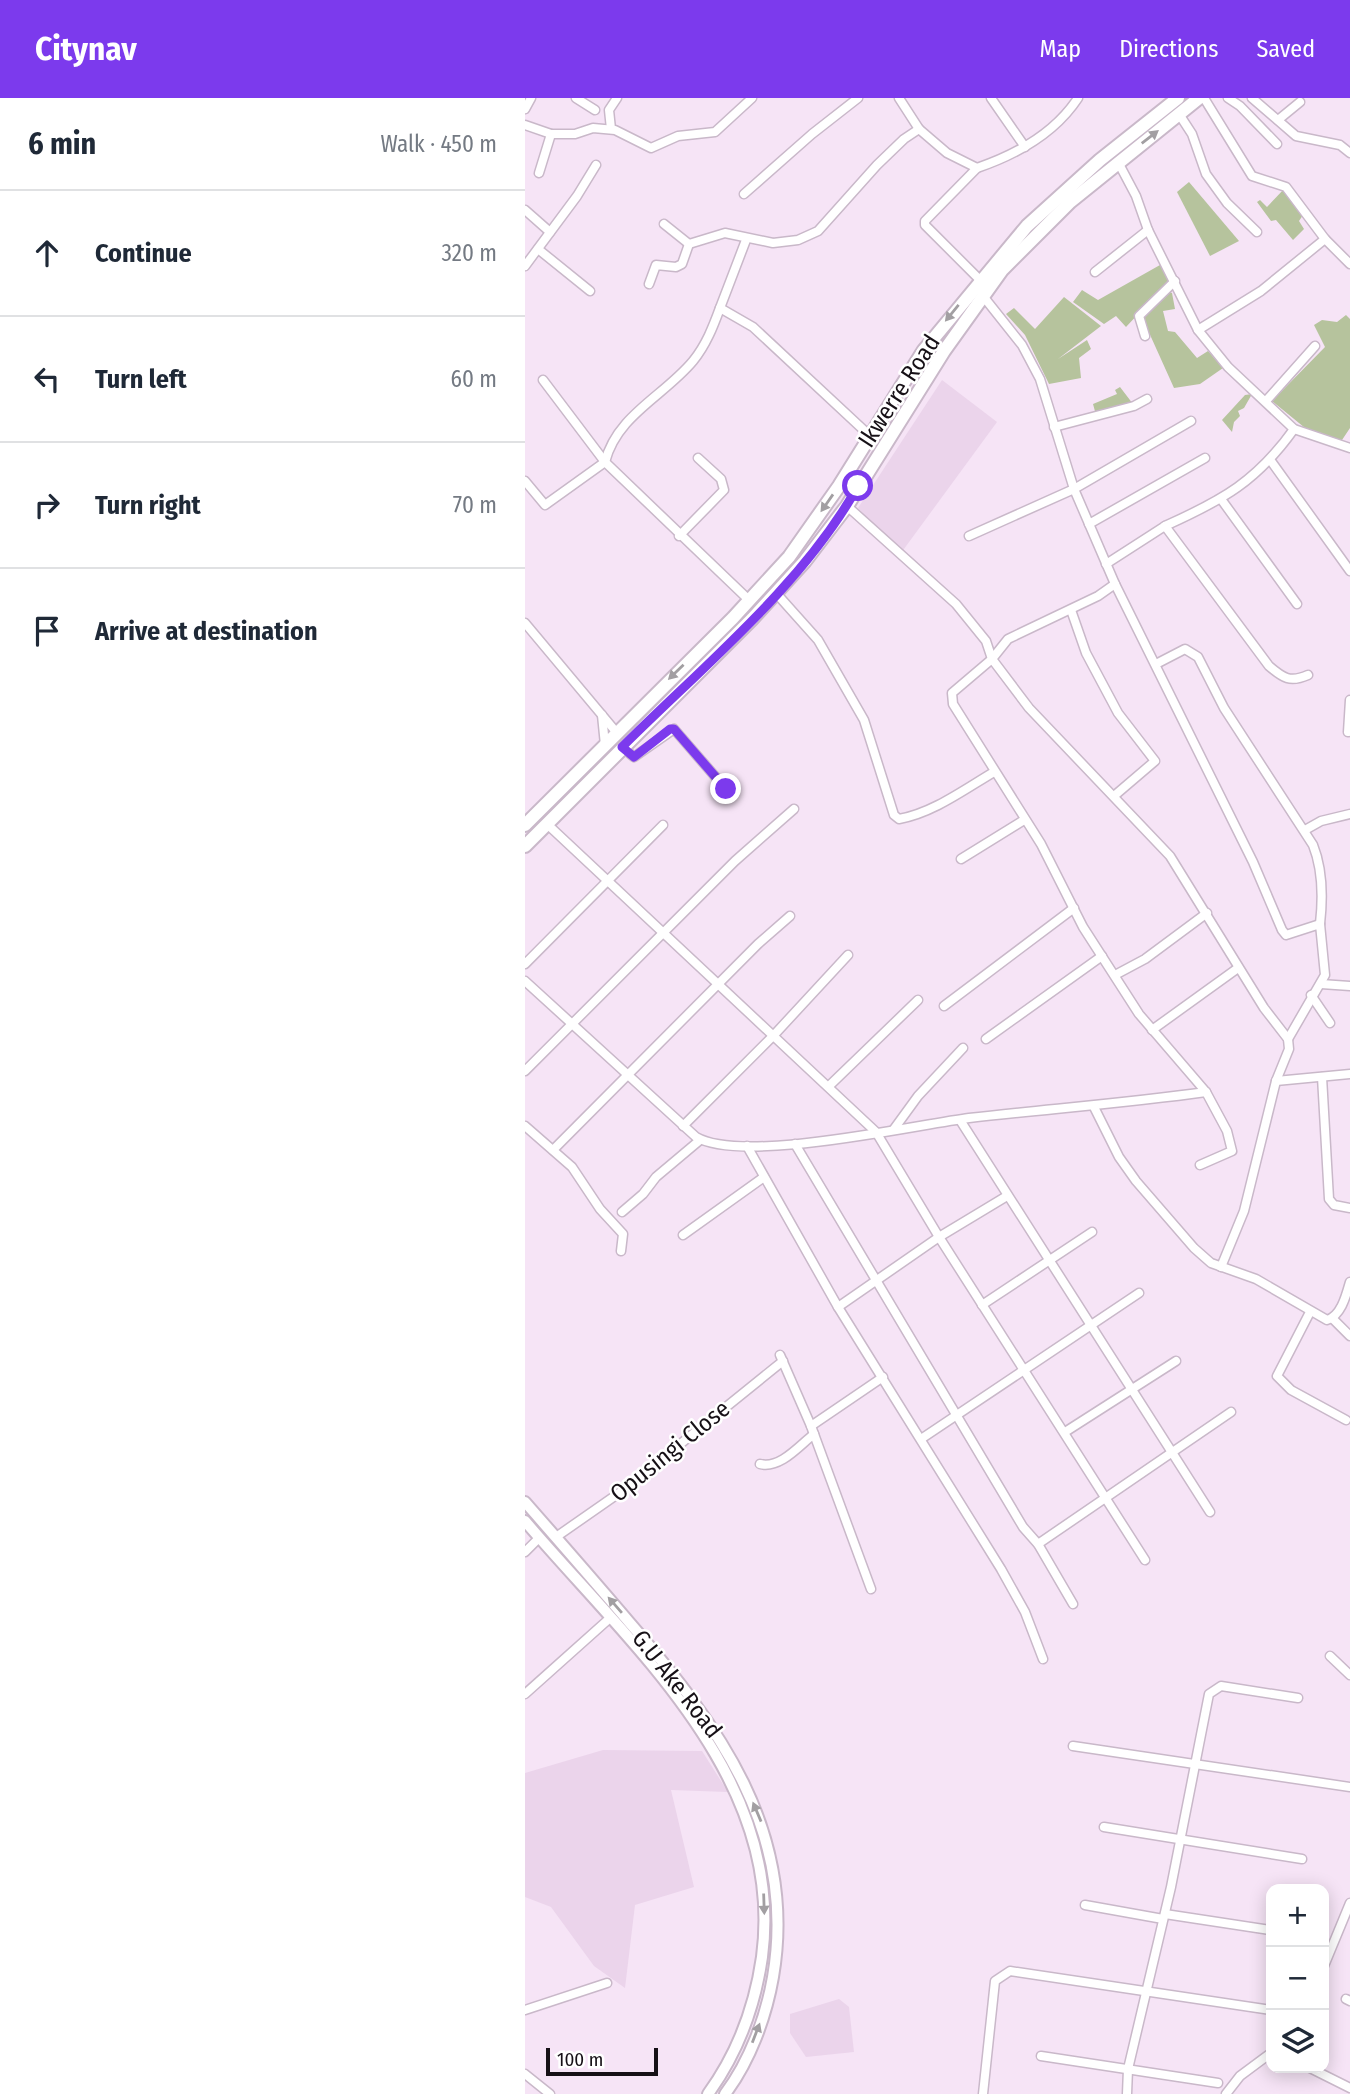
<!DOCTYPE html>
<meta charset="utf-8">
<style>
:root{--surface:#fff;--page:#f6f6f7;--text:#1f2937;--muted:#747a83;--line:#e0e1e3;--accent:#7c3aed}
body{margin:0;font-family:"Fira Sans Condensed",sans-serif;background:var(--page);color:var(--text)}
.controls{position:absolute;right:21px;bottom:21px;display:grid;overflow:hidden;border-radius:14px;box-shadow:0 4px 18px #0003}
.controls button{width:63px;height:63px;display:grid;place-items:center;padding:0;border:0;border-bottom:2px solid var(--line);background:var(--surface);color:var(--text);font:35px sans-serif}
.scale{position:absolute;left:21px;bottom:18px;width:112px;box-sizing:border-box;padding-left:7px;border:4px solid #161016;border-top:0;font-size:19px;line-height:24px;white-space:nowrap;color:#161016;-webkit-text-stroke:5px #fff;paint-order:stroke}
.stop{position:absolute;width:21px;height:21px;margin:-16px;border:5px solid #7c3aed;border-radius:50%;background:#fff}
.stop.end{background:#7c3aed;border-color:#fff;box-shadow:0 2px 7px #0008}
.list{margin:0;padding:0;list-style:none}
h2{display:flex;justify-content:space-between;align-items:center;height:91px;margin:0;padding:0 28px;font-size:30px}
h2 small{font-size:23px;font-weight:400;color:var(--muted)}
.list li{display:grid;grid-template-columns:46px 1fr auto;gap:21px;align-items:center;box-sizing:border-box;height:126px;padding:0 28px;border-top:2px solid var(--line)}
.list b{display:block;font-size:26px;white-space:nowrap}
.list em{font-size:23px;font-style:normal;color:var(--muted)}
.icon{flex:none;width:38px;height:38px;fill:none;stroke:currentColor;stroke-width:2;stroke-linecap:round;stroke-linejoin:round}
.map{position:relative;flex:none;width:825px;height:1996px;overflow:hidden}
header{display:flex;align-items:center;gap:42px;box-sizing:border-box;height:98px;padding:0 35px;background:var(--accent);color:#fff}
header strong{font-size:33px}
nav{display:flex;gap:38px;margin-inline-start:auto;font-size:24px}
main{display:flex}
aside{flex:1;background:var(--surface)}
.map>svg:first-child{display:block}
</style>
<header>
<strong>Citynav</strong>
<nav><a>Map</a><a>Directions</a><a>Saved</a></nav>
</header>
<main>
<aside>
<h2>6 min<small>Walk · 450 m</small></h2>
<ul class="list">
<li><svg class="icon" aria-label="ahead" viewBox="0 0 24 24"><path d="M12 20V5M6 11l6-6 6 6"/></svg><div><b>Continue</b></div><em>320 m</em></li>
<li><svg class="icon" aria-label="left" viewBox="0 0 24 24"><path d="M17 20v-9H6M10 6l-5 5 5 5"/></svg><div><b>Turn left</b></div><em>60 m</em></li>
<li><svg class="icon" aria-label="right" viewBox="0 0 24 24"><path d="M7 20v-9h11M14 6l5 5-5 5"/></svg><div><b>Turn right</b></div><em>70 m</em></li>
<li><svg class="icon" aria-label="arrive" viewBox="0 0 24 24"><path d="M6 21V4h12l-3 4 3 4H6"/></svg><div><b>Arrive at destination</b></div></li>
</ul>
</aside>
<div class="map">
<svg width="825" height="1996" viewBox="0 0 825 1996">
<rect width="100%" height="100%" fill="#f6e4f6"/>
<g fill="#ebd4eb">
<path d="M417 282 472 324 376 455 333 410Z"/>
<path d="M78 1652 177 1653 203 1694 146 1692 169 1789 110 1807 100 1890 69 1868 26 1809 0 1799V1675Z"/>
<path d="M314 1901 324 1909 329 1954 281 1959 265 1935V1916Z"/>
</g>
<g fill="#b6c39d">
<path d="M664 84 714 143 685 158 652 94Z"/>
<path d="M759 91 778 117 774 123 779 131 768 142 751 122 746 123 732 104 735 102 742 109Z"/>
<path d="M635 167 645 182 601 229 591 218 579 226 548 204 557 192 573 202Z"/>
<path d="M644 194 647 195 650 211 638 213 643 233 650 234 672 260 683 253 698 270 675 286 649 290 617 219Z"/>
<path d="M539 199 576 228 533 261 562 242 566 251 554 260 556 280 524 286 500 237 481 216 489 210 510 231Z"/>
<path d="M821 217 825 221V330L815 345 785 334 747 303 800 249 789 227 797 222 812 224Z"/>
<path d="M595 289 608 306 571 317 568 306 592 296 590 292Z"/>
<path d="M727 296 719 310 713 313 715 318 709 324 707 334 697 322 720 297Z"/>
</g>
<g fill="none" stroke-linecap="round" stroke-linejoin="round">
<defs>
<g id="street">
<path d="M51 0 70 12"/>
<path d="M374 0 394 31"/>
<path d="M466 0 500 49"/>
<path d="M679 0 727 78 761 89 800 141 825 166"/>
<path d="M703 0 715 8 752 46"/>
<path d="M727 0 771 38 815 47 825 55"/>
<path d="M0 11 6 0"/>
<path d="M654 16 667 36 681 76 702 105 732 134"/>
<path d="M753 22 775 4"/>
<path d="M0 27 26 36H50L68 30 90 32 126 50 153 38 190 34 227 0"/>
<path d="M86 31 84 12 92 0"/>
<path d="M593 64 611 98 623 132 673 232 703 269 769 331 825 350"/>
<path d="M452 70 400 123V127L455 182"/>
<path d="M14 75 26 36"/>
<path d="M219 96 287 36 333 0"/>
<path d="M0 112 25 134"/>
<path d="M139 126 164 146"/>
<path d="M221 142 195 210 228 229 344 337"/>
<path d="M164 146 200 135 248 145 273 142 293 133 352 67 379 41 394 31 422 55 452 70C490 57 530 35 553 0"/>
<path d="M13 151 65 193"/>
<path d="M0 168 52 98 71 67"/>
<path d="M570 174 623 132"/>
<path d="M124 186 131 167 151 169 157 166 164 146"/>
<path d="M458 198 497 247 515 281 549 391 590 486 728 764 757 832 761 837 795 826 800 877 763 941"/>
<path d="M673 232 736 193 800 141"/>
<path d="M620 238 614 218 650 183"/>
<path d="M18 282 80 364 225 503"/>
<path d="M741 303 790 248"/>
<path d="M529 329 609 308 622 301"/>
<path d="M769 331C732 383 698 402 640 428L744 568C758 580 765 585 783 577"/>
<path d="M746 363 825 473"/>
<path d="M0 383 20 407 80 364C92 317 139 298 168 263 181 247 188 229 195 210"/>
<path d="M696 401 772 506"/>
<path d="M322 408 431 506 461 543 467 561 504 610 645 758 739 910 763 941 764 951 751 983 719 1113 696 1169"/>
<path d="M564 426 680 360"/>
<path d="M154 438 199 392 196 381 173 360"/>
<path d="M444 438 549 391 666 323"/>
<path d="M581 466 640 428"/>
<path d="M590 486 573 498 483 541 467 561 427 595 428 606 516 746 558 829 614 916 681 994 702 1033 707 1053 675 1067"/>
<path d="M251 495 293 542 339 622 369 717 374 721C408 715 440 691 469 674"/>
<path d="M546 512 561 555 593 615 630 663 589 698"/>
<path d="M0 525 92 635"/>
<path d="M631 566 660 551 673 559 699 610 788 747C798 772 798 800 795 826"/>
<path d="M77 617 80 647"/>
<path d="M823 634 825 602"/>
<path d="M97 649 109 659 149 631 201 691"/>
<path d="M22 726 351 1034 414 1139 620 1462"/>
<path d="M780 732 796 723 825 716"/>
<path d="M436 761 499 722"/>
<path d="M0 866 138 727"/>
<path d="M590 877 620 861 682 815"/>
<path d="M0 883 171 1039C218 1066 384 1028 444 1020 523 1011 602 1005 681 994"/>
<path d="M796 886 825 888"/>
<path d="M786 897 805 925"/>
<path d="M419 908 549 810"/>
<path d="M627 932 713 870"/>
<path d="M461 941 577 858"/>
<path d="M0 973 210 763 269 711"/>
<path d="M797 979 804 1101 809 1107 825 1110"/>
<path d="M751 983 825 976"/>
<path d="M304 988 393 902"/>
<path d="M569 1009 594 1059 611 1083 669 1150 686 1165 731 1181 802 1222C816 1218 821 1198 825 1184"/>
<path d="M435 1022 685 1414"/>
<path d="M0 1028 47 1069 75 1111 98 1136 96 1153"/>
<path d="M158 1028 249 937 323 857"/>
<path d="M369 1031 393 998 438 950"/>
<path d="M270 1046 498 1429 513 1446 548 1506"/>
<path d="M222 1048 313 1209 476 1471 500 1514 518 1561"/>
<path d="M28 1052 233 846 265 818"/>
<path d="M97 1114 118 1096 131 1079 175 1042"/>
<path d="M158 1137 239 1079"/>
<path d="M457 1207 567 1134"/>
<path d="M313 1209 414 1139 482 1098"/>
<path d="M785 1214 752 1278 766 1292 821 1322"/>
<path d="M808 1221 825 1238"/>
<path d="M255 1257 286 1328 346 1491"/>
<path d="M286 1328 358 1279"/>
<path d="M540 1334 651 1263"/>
<path d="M396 1341 614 1195"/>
<path d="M235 1366C255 1371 274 1348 289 1336"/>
<path d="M31 1439 97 1393 258 1263"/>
<path d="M513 1446 706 1314"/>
<path d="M0 1454 14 1440"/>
<path d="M805 1558 825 1577"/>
<path d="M0 1596 85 1520"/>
<path d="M548 1648 825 1689"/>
<path d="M579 1729 777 1761"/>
<path d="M560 1807 638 1821"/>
<path d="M640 1816 745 1832"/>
<path d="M799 1868 825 1805"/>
<path d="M821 1901 825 1903"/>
<path d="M0 1912 82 1885"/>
<path d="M516 1958 693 1985"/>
<path d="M785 1970 825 1990"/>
<path d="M0 1976 25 1996"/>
<path d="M458 1996 470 1883 485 1873 746 1912"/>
<path d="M602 1996 603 1971 646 1789 684 1596 696 1588 773 1600"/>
<path d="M701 1996 715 1978 746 1955"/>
</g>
<g id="secondary">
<path d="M0 1404C35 1444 70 1484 104 1524 193 1627 273 1734 248 1879 241 1919 225 1963 200 1996"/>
<path d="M0 1423C106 1548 261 1678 237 1859 230 1908 212 1956 183 1996"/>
</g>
<g id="primary">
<path d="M0 727 208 520 264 459 314 388 399 252 502 128 575 62 653 0"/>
<path d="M0 748 227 521 280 463 322 408 419 253 477 172 545 104 674 0"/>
</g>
</defs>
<use href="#street" stroke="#c9b8c9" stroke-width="11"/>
<use href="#secondary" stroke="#c9b8c9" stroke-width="14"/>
<use href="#primary" stroke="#c9b8c9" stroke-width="16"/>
<use href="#street" stroke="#fff" stroke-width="8"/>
<use href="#secondary" stroke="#fff" stroke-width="10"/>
<use href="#primary" stroke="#fff" stroke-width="12"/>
</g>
<defs><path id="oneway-solid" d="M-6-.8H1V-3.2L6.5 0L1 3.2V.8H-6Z" transform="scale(1.75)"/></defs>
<g fill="#a29fa2">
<use href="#oneway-solid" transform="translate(625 39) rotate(-38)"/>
<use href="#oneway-solid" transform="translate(427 215) rotate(129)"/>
<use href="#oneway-solid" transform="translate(302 405) rotate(125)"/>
<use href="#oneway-solid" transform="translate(151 574) rotate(136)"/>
<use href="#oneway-solid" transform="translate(90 1507) rotate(-131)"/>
<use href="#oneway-solid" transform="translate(232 1714) rotate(-113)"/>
<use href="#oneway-solid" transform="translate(239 1806) rotate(88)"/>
<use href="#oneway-solid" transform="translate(231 1935) rotate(-69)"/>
</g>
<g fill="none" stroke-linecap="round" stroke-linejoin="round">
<path stroke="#7c3aed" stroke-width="9" d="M201 691 149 631H145L109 659 97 649C177 569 278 487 333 388"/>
</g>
<g text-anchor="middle" stroke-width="5" stroke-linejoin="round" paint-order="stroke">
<g font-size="24" fill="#161016" stroke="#fff">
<text transform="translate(374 293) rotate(-57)" y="8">Ikwerre Road</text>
<text transform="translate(145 1353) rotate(-39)" y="8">Opusingi Close</text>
<text transform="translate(152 1586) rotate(52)" y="8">G.U Ake Road</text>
</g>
</g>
</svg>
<div class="controls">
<button>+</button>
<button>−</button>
<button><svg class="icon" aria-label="layers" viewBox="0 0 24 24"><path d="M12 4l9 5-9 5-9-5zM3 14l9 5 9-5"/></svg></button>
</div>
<div class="scale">100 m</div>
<div class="stop" style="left:333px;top:388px"></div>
<div class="stop end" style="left:201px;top:691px"></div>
</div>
</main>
